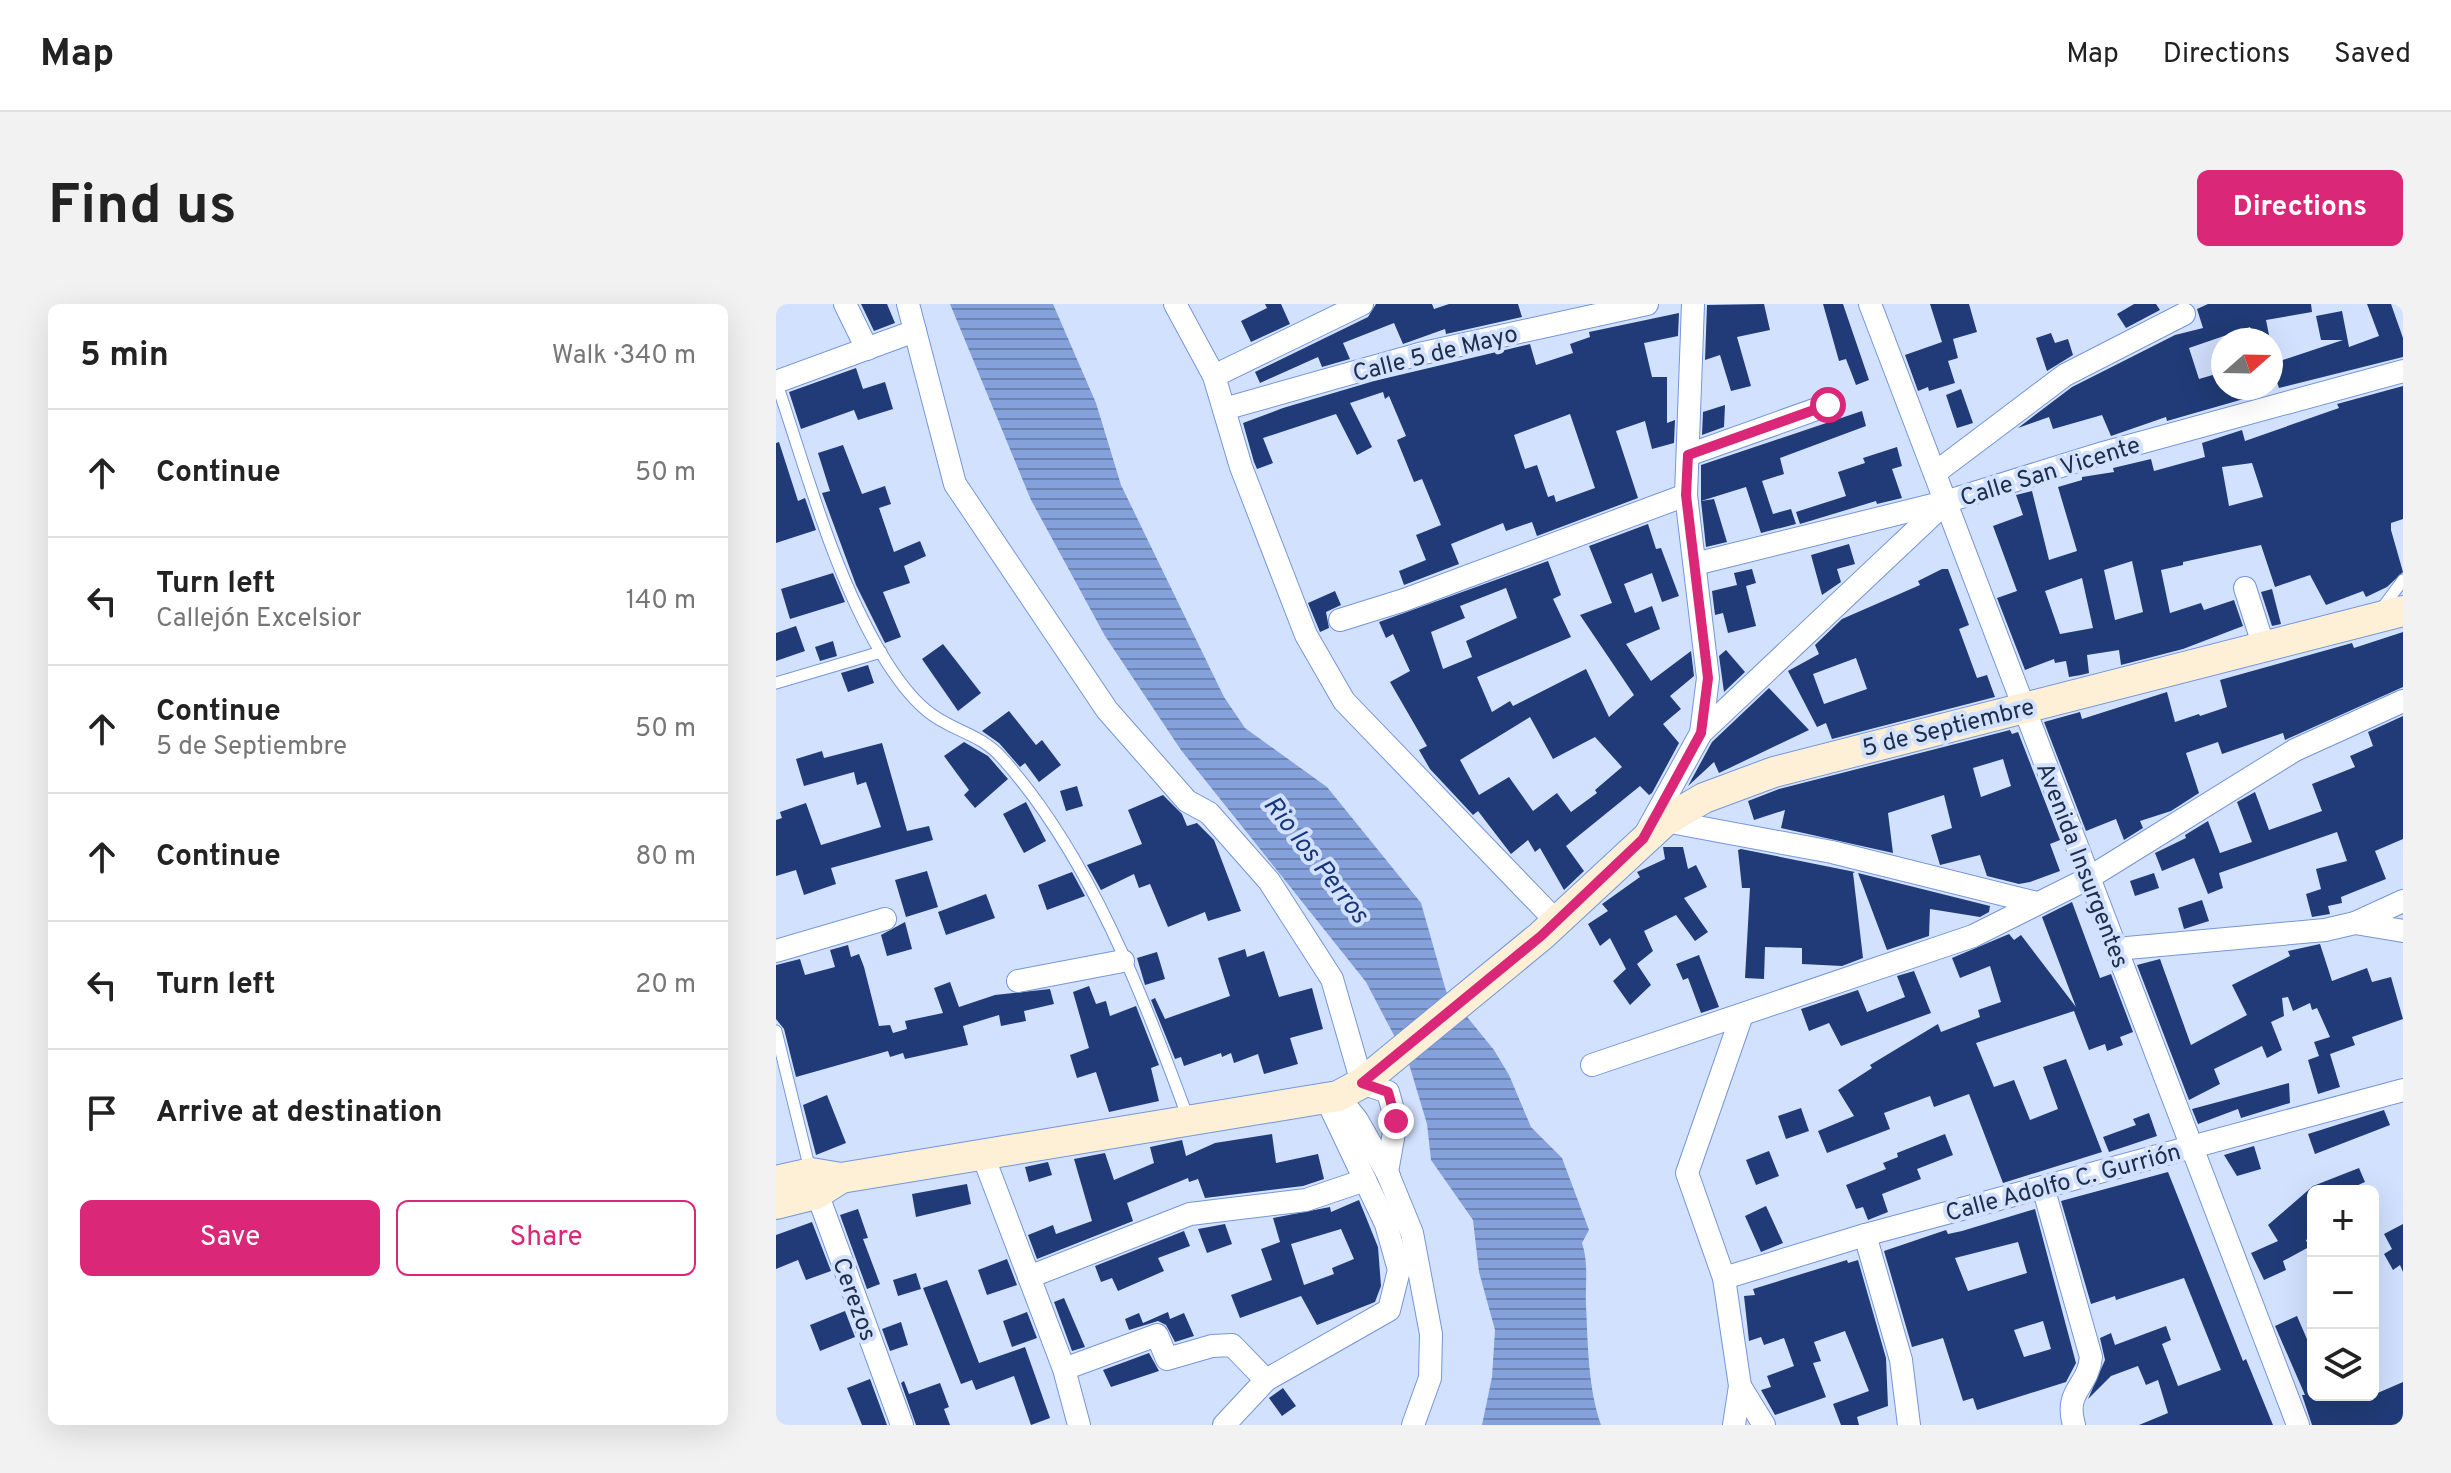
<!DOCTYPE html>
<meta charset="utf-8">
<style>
:root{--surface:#fff;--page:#f2f2f2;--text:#222;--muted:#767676;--line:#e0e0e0;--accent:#db2777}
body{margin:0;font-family:Overpass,sans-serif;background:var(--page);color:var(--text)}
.controls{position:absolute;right:24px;bottom:24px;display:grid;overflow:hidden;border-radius:12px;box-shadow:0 8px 32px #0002}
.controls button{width:72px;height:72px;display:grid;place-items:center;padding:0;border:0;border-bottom:2px solid var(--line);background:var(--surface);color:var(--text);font:40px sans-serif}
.compass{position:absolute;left:1435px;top:24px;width:72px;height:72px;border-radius:50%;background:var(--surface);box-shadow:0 8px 32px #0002;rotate:70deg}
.stop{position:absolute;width:24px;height:24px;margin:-18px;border:6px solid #db2777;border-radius:50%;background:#fff}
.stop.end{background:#db2777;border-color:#fff;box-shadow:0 2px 8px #0008}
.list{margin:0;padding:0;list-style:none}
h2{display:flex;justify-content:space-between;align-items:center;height:104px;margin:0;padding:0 32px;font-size:34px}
h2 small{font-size:26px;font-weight:400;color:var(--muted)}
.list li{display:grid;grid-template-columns:52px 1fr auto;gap:24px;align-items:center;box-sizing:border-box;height:128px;padding:0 32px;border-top:2px solid var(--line)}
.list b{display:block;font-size:30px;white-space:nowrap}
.list p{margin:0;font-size:26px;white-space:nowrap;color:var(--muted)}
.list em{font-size:26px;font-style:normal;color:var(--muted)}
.actions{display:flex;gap:16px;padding:24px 32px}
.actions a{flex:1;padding:18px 0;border:2px solid var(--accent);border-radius:12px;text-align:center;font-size:28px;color:var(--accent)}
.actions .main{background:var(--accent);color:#fff}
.icon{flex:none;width:44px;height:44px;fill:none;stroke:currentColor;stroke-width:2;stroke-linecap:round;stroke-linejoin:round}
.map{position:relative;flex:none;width:1627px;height:1121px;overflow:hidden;border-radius:12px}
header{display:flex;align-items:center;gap:48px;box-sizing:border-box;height:112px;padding:0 40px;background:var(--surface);border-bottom:2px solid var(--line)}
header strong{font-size:38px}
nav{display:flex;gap:44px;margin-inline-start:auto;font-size:28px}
.intro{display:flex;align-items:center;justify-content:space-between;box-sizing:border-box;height:192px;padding:0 48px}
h1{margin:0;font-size:56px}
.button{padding:20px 36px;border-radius:12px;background:var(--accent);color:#fff;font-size:28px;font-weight:700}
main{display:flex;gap:48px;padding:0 48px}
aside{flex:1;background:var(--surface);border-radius:12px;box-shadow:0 8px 32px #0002}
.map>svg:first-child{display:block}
</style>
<header>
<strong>Map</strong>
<nav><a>Map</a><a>Directions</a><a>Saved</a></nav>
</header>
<div class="intro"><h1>Find us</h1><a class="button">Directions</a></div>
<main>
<aside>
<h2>5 min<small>Walk · 340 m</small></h2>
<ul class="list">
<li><svg class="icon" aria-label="ahead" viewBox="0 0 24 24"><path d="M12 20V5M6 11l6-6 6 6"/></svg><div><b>Continue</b></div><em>50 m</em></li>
<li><svg class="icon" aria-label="left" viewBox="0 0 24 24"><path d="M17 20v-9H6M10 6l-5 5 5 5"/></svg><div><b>Turn left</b><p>Callejón Excelsior</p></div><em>140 m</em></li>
<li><svg class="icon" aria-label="ahead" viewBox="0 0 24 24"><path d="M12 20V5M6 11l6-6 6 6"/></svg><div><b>Continue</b><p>5 de Septiembre</p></div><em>50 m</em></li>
<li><svg class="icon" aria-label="ahead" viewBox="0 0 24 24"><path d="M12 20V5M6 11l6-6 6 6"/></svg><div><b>Continue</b></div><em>80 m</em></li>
<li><svg class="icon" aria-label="left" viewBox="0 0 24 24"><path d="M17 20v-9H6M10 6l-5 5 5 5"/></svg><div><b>Turn left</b></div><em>20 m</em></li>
<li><svg class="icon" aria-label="arrive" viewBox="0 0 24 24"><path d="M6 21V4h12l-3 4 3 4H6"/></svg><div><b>Arrive at destination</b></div></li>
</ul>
<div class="actions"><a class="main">Save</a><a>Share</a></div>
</aside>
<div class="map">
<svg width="1627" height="1121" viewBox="0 0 1627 1121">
<defs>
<pattern id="water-rules" width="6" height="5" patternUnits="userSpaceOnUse" patternTransform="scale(2)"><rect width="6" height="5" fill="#84a1db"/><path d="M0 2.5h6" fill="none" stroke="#6c84b4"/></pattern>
</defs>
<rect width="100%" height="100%" fill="#d2e1fe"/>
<path fill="url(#water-rules)" d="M174 0H277L320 99 345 181 448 393 469 424 551 483 645 599 670 687 718 746 733 771 755 823 786 854 813 926 806 939C813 960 809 980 810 1001 812 1041 812 1084 825 1121H706L716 1073 719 1026 703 968 697 916 655 856 651 820 633 760 590 678 405 446 329 332 255 196Z"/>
<g fill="#203b77" fill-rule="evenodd">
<path d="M85 0H111L119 19 98 27Z"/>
<path d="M489 0H505L514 20 475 38 465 17 491 4Z"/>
<path d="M600 0H656L658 5 673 0H742L746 13 670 30 669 25 627 40 618 19 567 39 574 55 546 63 542 53 484 79 479 68 592 13Z"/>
<path d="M988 0 994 26 961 33 975 82 955 87 944 51 929 56 931 1Z"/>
<path d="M1047 0H1067L1093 76 1080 81 1070 55 1063 57Z"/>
<path d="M1154 0H1193L1201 28 1177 35 1182 54 1172 57 1179 79 1153 87 1152 83 1142 87 1129 51 1166 38Z"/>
<path d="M1358 0H1380L1384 6 1350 24 1341 10Z"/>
<path d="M1432 0H1535L1536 8 1490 16 1494 36H1478L1474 23 1413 44 1423 75 1447 68V84H1491L1492 88 1391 117 1390 113 1335 132 1326 111 1277 125 1273 113 1242 124 1296 83 1399 31 1427 24 1421 5Z"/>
<path d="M1591 0H1615L1627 34V53L1503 84 1495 60 1567 36H1545L1540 12 1566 7 1573 43 1603 32Z"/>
<path d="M903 9 902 32 868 39 876 73H891V119L899 116 898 139 876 145 869 117 840 127 862 194 761 232 756 218 730 227 727 219 675 240 683 260 628 281 623 267 650 256 640 231 665 221 646 175 638 178 621 136 630 132 613 92 609 95 607 88 574 99 596 143 581 151 560 110 487 134 497 159 481 165 478 158 467 119 507 104 598 77 754 40 760 61 797 49 794 40 814 33 813 28ZM794 110 819 184 780 198 778 191 772 193 761 161 749 165 738 131Z"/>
<path d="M1275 29 1279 39 1292 35 1297 51 1271 67 1260 34Z"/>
<path d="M80 64 87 85 109 78 117 105 82 116 78 106 25 125 13 88Z"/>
<path d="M1627 82V215L1615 219V226L1627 268 1611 283 1590 293 1587 287 1550 301 1534 271 1499 283 1485 241 1407 258V261L1385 266 1394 309 1425 299 1428 306 1458 296 1467 322 1407 345 1345 361 1343 346 1311 351 1313 369 1305 371 1293 373 1290 357 1279 359 1278 355 1249 366 1221 294 1241 287 1217 222 1247 211 1240 191 1256 187 1273 256 1301 247 1282 183 1306 176V173L1338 168 1337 164 1375 155 1378 167 1429 153 1426 139 1466 126 1469 137 1563 104 1561 100ZM1476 159 1487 193 1453 202 1446 163ZM1356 257 1367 308 1339 316 1328 266ZM1306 274 1317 324 1284 330 1269 287Z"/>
<path d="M1185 85 1197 119 1181 124 1170 91Z"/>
<path d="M949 101 948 123 926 131 927 108Z"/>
<path d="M1086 107 1090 122 1004 154 1008 170 986 177 997 210 1015 205 1020 220 985 229 970 183 925 197V161Z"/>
<path d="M3 138 22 197 29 194 40 226 0 239V139Z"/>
<path d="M67 141 86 190 109 182 115 200 103 204 118 248 144 237 150 252 128 262 134 279 107 288 125 333 109 339 80 281 46 189 54 187 42 149Z"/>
<path d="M1121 143 1126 162 1116 165 1126 194 1101 200 1100 197 1024 220 1020 208 1070 192 1062 168 1089 159 1087 154Z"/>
<path d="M938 195 951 238 930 243 925 197Z"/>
<path d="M872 220 880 245 885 244 903 292 886 298 876 269 848 280 859 309 876 302 884 325 850 340 875 377 915 347 918 372 894 392 905 405 887 420 903 439 876 489 873 491 864 482 790 542 808 567 788 586 764 544 759 548 752 536 735 550 702 507 697 511 654 465 643 446 651 442 614 378 634 367 617 330 610 334 603 318 772 257 785 291 777 295 795 333 701 373 716 408 734 397 737 402 810 365 833 413 858 391 804 311 836 299 813 242ZM730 284 741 314 690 337 696 353 667 365 655 328 689 314 684 302ZM754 413 777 455 819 433 846 463 819 486 821 489 795 508 781 489 757 507 733 473 703 491 684 456Z"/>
<path d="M1073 240 1079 260 1061 265 1065 278 1046 291 1035 251Z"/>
<path d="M976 265 980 279 970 282 980 322 952 329 947 309 939 311 936 287 961 281 958 269Z"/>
<path d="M1166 265H1172L1193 321 1183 325 1201 374 1211 371 1219 393 1056 435 1050 419 1041 423 1012 367 1043 350 1039 341 1066 315 1144 281 1142 277ZM1080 354 1091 385 1048 400 1037 370Z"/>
<path d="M57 269 69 298 14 315 5 285Z"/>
<path d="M1496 285 1505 320 1496 322 1485 288Z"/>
<path d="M559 287 565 301 550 308 553 324 544 328 532 299Z"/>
<path d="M20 322 29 347 0 357V329Z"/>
<path d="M1627 328V383L1509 436 1507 429 1446 450 1442 438 1410 449 1423 489 1395 507 1364 517 1367 524 1348 536 1340 515 1310 527 1268 418 1304 408 1306 415 1391 388 1399 418 1423 410 1424 412 1451 403 1444 376 1576 339 1578 344Z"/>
<path d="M57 337 61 352 44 357 39 343Z"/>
<path d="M167 340 205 389 182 407 146 355Z"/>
<path d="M950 346 969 368 948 388 943 352Z"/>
<path d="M92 361 98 379 72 388 65 369Z"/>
<path d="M993 384 1033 426 943 469 938 458 912 482 936 438Z"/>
<path d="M233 407 260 441 266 436 285 461 263 478 249 459 244 463 223 439 206 427Z"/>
<path d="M1627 412V535L1599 547 1610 575 1565 593 1566 599 1552 602 1554 610 1536 613 1530 590 1545 585 1540 565 1571 557 1561 528 1443 569 1447 584 1432 590 1418 554 1386 567 1379 549 1410 534 1409 531 1432 517 1444 549 1476 538 1461 498 1479 488 1493 526 1546 507 1536 480 1579 463 1574 452 1597 442 1592 428Z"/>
<path d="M1234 426 1236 430 1242 428 1284 536 1274 540 1284 567 1254 578 1243 580 1211 572 1204 551 1164 561 1155 531 1176 524 1168 491 1112 509 1117 549 1005 524 1009 506 978 516 972 497 1003 485ZM1227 455 1235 482 1205 493 1197 464Z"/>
<path d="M188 438 212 452 232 475 199 504 188 491 193 486 168 452Z"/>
<path d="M106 439 131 527 153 522 157 536 55 564 60 580 28 591 20 566 0 572V516L6 514 4 508 30 499 45 541 105 523 90 478 81 481 78 468 28 482 20 455 46 447 48 454Z"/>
<path d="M301 482 307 502 290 507 284 487Z"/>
<path d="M387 491 406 510 411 522 421 519 438 536 465 607 432 617 429 608 392 623 374 580 363 584 358 570 325 586 311 561 366 540 352 506Z"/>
<path d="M250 498 270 537 248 549 227 510Z"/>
<path d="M887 543H907L912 565 920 561 931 583 908 594 932 628 919 637 900 611 868 627 877 647 861 660 875 681 854 701 837 677 850 665 834 634 824 642 812 620 832 607 826 600 864 573 861 568 889 555Z"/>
<path d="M965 545 1079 568 1077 569 1087 654 1066 662 1026 660V644L989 643 988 675 969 674 974 584H966L962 546Z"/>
<path d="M151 567 162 603 130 613 119 576Z"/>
<path d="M296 568 309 592 271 606 262 581Z"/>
<path d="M1082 569 1214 602 1213 608 1204 613 1154 605 1153 632 1111 646Z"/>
<path d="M1378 569 1383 584 1359 592 1354 577Z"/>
<path d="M210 590 219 614 170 631 162 608Z"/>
<path d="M1426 596 1433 617 1408 625 1402 604Z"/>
<path d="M1296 598 1324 674 1335 670 1357 728 1344 733 1347 741 1331 747 1329 740 1313 746 1298 707 1200 739 1218 783 1238 776 1254 816 1282 805 1267 763 1290 755 1326 848 1227 879 1193 790 1158 803 1154 792 1108 809 1114 825 1051 849 1042 827 1078 812 1062 786 1096 764 1094 761 1162 720 1165 728 1204 713 1202 706 1225 698 1214 662 1184 674 1176 654 1233 630 1238 636 1245 631 1300 703 1266 613Z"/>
<path d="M129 618 136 645 111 652 105 631Z"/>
<path d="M1544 640 1556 677 1591 664 1596 678 1615 673 1627 715 1576 733 1579 741 1554 750 1564 783 1542 790 1532 756 1543 752 1538 738 1554 733 1541 704 1536 706 1534 699 1517 707 1512 693 1506 694 1508 712 1495 718 1506 746 1491 754 1486 742 1438 765 1444 780 1413 796 1361 661 1384 655 1415 741 1471 711 1456 681 1514 652 1512 647Z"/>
<path d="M72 641 75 653 83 650 88 663 103 722 114 721 117 729 131 725 129 717 167 709 158 684 174 678 183 703 219 691 274 685 278 700 248 707 250 717 225 722 223 711 187 722 192 741 129 755 127 749 114 753 112 747 20 773 8 725 0 715V661L24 655 29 671 59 663 54 646Z"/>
<path d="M469 645 471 653 488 647 503 693 536 684 547 725 514 734 522 760 488 770 482 750 458 759 455 749 446 753 445 749 408 762 405 753 399 755 375 696 379 694 389 715 454 692 442 654Z"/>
<path d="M381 648 389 675 369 681 361 654Z"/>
<path d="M923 651 943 703 925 709 912 674 907 676 900 660Z"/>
<path d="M1138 667 1155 709 1065 742 1053 719 1033 727 1025 705 1082 686 1091 708 1129 693 1121 672Z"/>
<path d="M313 682 320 700 330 697 334 712 360 702 383 761 375 764 383 797 333 808 320 768 301 774 294 751 313 744 297 688Z"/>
<path d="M1513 779 1514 799 1465 814 1462 805 1422 820 1416 805Z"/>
<path d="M51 791 70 839 40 851 27 801Z"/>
<path d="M1025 804 1033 827 1010 835 1002 812Z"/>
<path d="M1608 806 1614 821 1539 850 1532 830Z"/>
<path d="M1373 809 1381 832 1333 848 1327 833 1360 821 1357 815Z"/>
<path d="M496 830 500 859 542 850 548 875 527 882 429 894 422 875 413 878 412 874 351 899 357 917 261 955 252 931 277 921 280 930 316 917 298 855 329 849 338 876 378 859 374 843 406 836 410 852 439 839Z"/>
<path d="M1169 830 1177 851 1141 865 1145 875 1106 890 1112 908 1092 916 1087 903 1080 905 1070 881 1110 865 1107 859 1122 853 1121 849Z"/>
<path d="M1478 842 1485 865 1461 872 1448 851Z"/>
<path d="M993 847 1003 872 980 881 970 856Z"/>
<path d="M272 858 276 871 253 878 249 863Z"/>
<path d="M1583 864 1589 878 1569 887H1537V933L1530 936 1533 943 1507 957 1510 966 1488 976 1475 949 1502 937 1492 921 1537 882Z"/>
<path d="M1392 868 1467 1057 1470 1055 1497 1121H1363L1392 1109 1382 1076 1370 1081 1362 1062 1335 1072 1312 1095 1329 1056 1324 1034 1335 1029 1339 1041 1390 1022 1395 1036 1386 1040 1402 1082 1445 1066 1408 974 1340 996 1339 992 1315 1000 1285 897Z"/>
<path d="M191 880 195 900 140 913 136 890Z"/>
<path d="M583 896 602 943 605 982 599 998 541 1021 525 992 464 1014 455 991 496 976 485 945 504 938 497 914 554 903 555 908ZM565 925 578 955 556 964 558 970 528 981 515 940Z"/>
<path d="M990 902 1007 939 985 948 969 912Z"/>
<path d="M82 905 92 934 87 935 104 980 91 985 64 911Z"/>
<path d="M1259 905 1300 1059 1290 1078 1201 1106 1197 1094 1187 1097 1167 1034 1136 1043 1108 947 1170 926 1172 930 1186 927ZM1242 938 1251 969 1192 987 1179 954ZM1267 1017 1275 1045 1248 1053 1238 1026Z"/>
<path d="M36 918 55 967 30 976 22 956 0 965V931Z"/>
<path d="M449 920 456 940 431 949 422 925Z"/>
<path d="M1627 920V968L1624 961 1617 966 1608 950 1616 945 1608 930Z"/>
<path d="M408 927 414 942 382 954 388 967 342 987 336 974 325 978 319 962Z"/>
<path d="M231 955 241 981 211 991 202 966Z"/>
<path d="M1071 956 1072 959 1082 956 1110 1054 1112 1102 1081 1113 1083 1121H1065L1057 1100 1093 1087 1069 1027 1038 1038 1045 1057 1037 1059 1050 1093 999 1111 985 1086 995 1083 991 1072 1018 1062 1008 1034 988 1041 985 1033 973 1037 968 992 979 991 977 985Z"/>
<path d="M140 969 145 985 122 992 117 976Z"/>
<path d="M171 976 203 1059 249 1043 274 1114 255 1121 238 1072 200 1086 196 1076 185 1080 147 984Z"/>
<path d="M288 994 309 1043 296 1047 278 998Z"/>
<path d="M69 1007 79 1033 44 1047 34 1021Z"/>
<path d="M251 1008 261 1034 236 1043 227 1017Z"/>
<path d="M392 1008 394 1015 408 1009 418 1032 399 1038 390 1021 382 1017 353 1026 349 1015 363 1009 367 1019Z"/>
<path d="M1521 1012 1537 1049V1091H1597L1627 1078V1121H1536L1526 1091H1529L1499 1022Z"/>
<path d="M125 1018 132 1041 114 1047 106 1025Z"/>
<path d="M373 1049 383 1067 335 1083 327 1066Z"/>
<path d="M94 1075 111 1121H86L71 1084Z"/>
<path d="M128 1077 133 1090 164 1079 173 1103 168 1105 174 1121H140L125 1079Z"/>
<path d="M507 1084 520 1102 506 1112 493 1094Z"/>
</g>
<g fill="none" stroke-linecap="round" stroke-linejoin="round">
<defs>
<g id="lane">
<path d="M0 77C31 168 56 266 105 349 117 369 132 391 150 406 174 427 203 428 226 454 314 552 367 692 412 814"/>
<path d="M1604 307 1627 276"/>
<path d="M0 379 105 348"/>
<path d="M0 727 34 866"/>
</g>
<g id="street">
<path d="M69 0 91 45"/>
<path d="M132 0 179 180 331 406 411 497 433 509 493 577 556 675 586 779 612 788 620 817 611 868 636 929 655 1030 654 1074 637 1121"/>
<path d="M399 0 438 72 465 163 530 331 568 397 781 618"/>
<path d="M1094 0 1522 1121"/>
<path d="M438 72 586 0"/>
<path d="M0 78 139 27"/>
<path d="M448 105 643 50 871 0"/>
<path d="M912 151 1052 101"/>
<path d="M1159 169 1289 71 1408 10"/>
<path d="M919 260 1169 198 1327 149 1627 67"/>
<path d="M1469 284 1487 340"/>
<path d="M564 316 628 296 910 191"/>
<path d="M925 429 1169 199"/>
<path d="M889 517 1056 548 1261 599"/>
<path d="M871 527 925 429 932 374 910 191 917 0"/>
<path d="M1579 619 1627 597"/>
<path d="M1340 645 1549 626 1579 619 1627 627"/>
<path d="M0 647 109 615"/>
<path d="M242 677 347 657"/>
<path d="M816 761 1197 632 1311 575 1519 446 1627 397"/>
<path d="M562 792 581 816 613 872"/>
<path d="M206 849 288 1065 303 1121"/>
<path d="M37 878 126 1121"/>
<path d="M1267 883 1315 1053C1312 1084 1288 1086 1298 1121"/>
<path d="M1089 931 1125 1056 1133 1121"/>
<path d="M253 973 414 910 530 896 589 876 550 794"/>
<path d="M948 974 1089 931 1627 786"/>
<path d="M288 1065 381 1031 391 1055 436 1042 456 1041 490 1076"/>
<path d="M964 1082 988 1121"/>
<path d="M448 1121 490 1076 613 1006 623 966 610 920 589 876"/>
<path d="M958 1121 964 1082 948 974 911 869 966 711"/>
</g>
<g id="secondary">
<path d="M0 877 35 869 65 874 562 792 586 779 765 632 889 517 928 494 998 468 1627 307"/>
<path d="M0 900 40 890 65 874"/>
</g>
</defs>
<use href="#lane" stroke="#7496da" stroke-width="13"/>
<use href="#street" stroke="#7496da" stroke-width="24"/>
<use href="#secondary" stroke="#7496da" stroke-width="32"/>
<use href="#lane" stroke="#fff" stroke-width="11"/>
<use href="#street" stroke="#fff" stroke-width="22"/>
<use href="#secondary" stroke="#fdf0d7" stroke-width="30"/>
</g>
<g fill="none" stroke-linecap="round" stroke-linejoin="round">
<path stroke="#db2777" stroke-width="10" d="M620 817 612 788 586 779 765 632 867 535 925 429 932 374 910 191 912 151 1052 101"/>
</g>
<g text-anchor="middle" stroke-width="8" stroke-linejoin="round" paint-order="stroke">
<g font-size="24" fill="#202e4a" stroke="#d2e1fe">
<text transform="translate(659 49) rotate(-14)" y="8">Calle 5 de Mayo</text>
<text transform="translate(1274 167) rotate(-17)" y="8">Calle San Vicente</text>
<text transform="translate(1172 423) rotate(-14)" y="8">5 de Septiembre</text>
<text transform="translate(1307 561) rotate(69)" y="8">Avenida Insurgentes</text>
<text transform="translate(1287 878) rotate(-15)" y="8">Calle Adolfo C. Gurrión</text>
<text transform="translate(79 995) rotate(70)" y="8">Cerezos</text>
</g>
<g font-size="26" font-style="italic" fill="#173578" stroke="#d2e1fe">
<text transform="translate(541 555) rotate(52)" y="9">Rio los Perros</text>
</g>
</g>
</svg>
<div class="controls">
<button>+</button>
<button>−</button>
<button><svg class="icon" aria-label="layers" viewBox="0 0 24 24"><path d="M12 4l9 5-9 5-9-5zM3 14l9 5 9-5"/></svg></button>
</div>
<svg class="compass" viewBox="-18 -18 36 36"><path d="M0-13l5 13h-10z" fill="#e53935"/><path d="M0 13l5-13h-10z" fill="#767676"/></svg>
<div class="stop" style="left:1052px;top:101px"></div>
<div class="stop end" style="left:620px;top:817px"></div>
</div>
</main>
